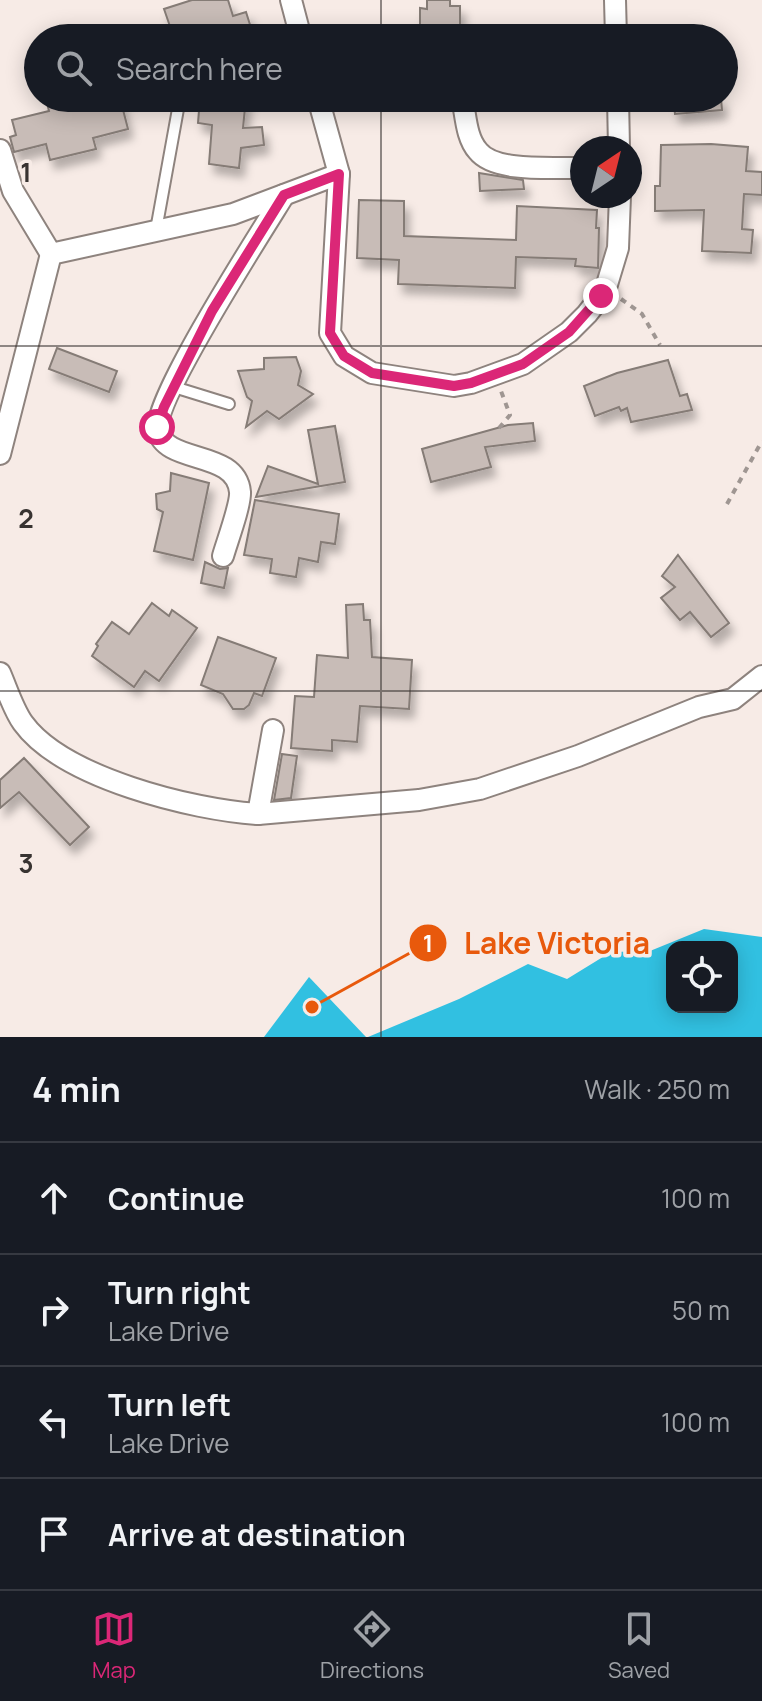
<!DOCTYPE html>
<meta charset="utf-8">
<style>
:root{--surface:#171b24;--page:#20242c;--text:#f1f3f6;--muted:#9ea1a6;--line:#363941;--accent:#db2777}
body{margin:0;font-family:Manrope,sans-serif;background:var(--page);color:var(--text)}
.controls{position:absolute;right:24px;bottom:24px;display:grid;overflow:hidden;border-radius:16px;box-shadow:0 4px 20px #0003}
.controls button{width:72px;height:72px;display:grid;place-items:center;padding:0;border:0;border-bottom:2px solid var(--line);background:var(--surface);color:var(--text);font:40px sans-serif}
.compass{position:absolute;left:570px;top:136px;width:72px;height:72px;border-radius:50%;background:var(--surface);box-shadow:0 4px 20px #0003;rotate:35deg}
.stop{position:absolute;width:24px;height:24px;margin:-18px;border:6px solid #db2777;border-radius:50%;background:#fff}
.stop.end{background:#db2777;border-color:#fff;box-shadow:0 2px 8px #0008}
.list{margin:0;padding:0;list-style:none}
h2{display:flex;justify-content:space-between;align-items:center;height:104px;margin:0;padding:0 32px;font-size:34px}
h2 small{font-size:26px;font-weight:400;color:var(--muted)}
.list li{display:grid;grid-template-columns:52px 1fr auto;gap:24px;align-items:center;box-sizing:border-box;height:112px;padding:0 32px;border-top:2px solid var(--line)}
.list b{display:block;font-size:30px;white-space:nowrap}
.list p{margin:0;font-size:26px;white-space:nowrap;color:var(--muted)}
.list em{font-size:26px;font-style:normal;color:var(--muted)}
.icon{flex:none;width:44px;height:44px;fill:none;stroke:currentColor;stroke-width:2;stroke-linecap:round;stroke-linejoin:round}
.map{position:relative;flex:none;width:762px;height:1037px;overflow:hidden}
.search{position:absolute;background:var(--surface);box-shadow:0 4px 20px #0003;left:24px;right:24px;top:24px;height:88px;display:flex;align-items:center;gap:20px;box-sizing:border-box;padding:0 28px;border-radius:44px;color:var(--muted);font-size:30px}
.sheet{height:552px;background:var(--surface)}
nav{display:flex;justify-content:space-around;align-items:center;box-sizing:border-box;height:112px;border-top:2px solid var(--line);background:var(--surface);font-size:22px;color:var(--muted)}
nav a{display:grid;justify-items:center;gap:4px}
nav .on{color:var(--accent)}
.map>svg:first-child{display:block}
</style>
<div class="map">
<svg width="762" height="1037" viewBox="0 0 762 1037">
<defs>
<filter id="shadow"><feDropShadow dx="5" dy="9" stdDeviation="4" flood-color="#0004"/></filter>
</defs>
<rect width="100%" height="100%" fill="#f7ebe6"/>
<g fill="#31c0e1" fill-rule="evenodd">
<path d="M704 929 762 937V1037H368L459 999 528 964 567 979 611 952 650 951ZM672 947H732V1007H672Z"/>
<path d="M309 977 366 1037H264Z"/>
</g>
<g fill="#c8bcb7" stroke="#857b76" stroke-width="2" filter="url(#shadow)">
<path d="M192 0H228L233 16 246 12 252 31 228 38H174L164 9Z"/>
<path d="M427 0H450V6H460V38H420V8L427 9Z"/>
<path d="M68 98H82L83 102 101 98H120L128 129 93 138 96 149 50 160 46 144 14 152 10 137 16 135 12 120 49 111 47 103Z"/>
<path d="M200 98H246L243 128 262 127 264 145 241 148 239 168 209 164 212 125 198 123Z"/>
<path d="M673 98H721L722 110 675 114Z"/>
<path d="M711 144 748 147 746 171 762 172V195L744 194 742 229 753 230 751 253 702 251 704 210 655 211V186H660L661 145Z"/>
<path d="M479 173 523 180 524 189 480 191Z"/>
<path d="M359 200 404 201V236L516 240 517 206 597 210 596 228H599L598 268 575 266 576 259 516 257 515 288 398 284 399 260 357 258Z"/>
<path d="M57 348 117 371 109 392 49 369Z"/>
<path d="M296 357 301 371 298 385 313 394 279 419 267 411 246 427 252 401 247 397 238 371 264 369V358Z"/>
<path d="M668 360 680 396 687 394 692 410 631 422 627 408 621 411 619 407 595 416 584 386 617 373Z"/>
<path d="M533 423 535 441 485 447 491 467 431 482 422 449 508 425Z"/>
<path d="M335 426 345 482 256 497 268 466 318 484 308 430Z"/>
<path d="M171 473 209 483 193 560 154 551 163 512 157 509 156 494 170 491Z"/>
<path d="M255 500 339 514 335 544 321 542 318 562 299 558 296 577 270 573 272 559 244 555Z"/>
<path d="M678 555 729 623 711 637 690 612 680 620 661 598 675 587 662 576Z"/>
<path d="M205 562 220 569 228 568 224 588 201 583Z"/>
<path d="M152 603 169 616 172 610 197 628 159 681 145 671 134 687 92 656 98 646 96 644 112 622 129 634Z"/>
<path d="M363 604 364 620H370L372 657 412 660 409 709 360 706 357 742 332 740V751L291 748 295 696 314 697 317 655 348 658 346 605Z"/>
<path d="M218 637 276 658 262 696 254 693 249 705 244 709H233L223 694 201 685Z"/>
<path d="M282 754 297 756 291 798 274 800Z"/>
<path d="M24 758 89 827 70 845 19 792 0 808V780Z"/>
</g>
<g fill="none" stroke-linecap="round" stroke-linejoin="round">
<defs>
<g id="service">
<path d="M156 230 180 98"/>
<path d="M174 387 229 404"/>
</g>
<g id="minor">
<path d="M291 0 301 38"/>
<path d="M615 0 616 38"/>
<path d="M318 98 339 174 330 333 344 356 372 373 454 386 471 383 523 364 569 332 587 314 605 291 618 248 620 196"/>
<path d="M618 98 619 148"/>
<path d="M463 103C466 119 467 139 478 151 495 173 555 167 582 168"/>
<path d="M0 150 13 191 51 254"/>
<path d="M0 454 51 254 233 214 339 174"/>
<path d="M223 556C227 542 241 504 240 492 236 449 165 465 158 430 153 400 263 229 284 195"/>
<path d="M0 673C7 689 13 709 23 723 63 778 193 810 258 814L419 800 480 789 578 756 699 707 733 699 762 676"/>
<path d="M258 814 273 730"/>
</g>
</defs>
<use href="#service" stroke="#8e837e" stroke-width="14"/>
<use href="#minor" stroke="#8e837e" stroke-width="24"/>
<g stroke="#9f9692" stroke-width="4" stroke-dasharray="6 6" stroke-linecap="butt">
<path d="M621 299 642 314 660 345"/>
<path d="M499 428 510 415 501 391"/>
<path d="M727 504 762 441"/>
</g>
<use href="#service" stroke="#fff" stroke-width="10"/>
<use href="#minor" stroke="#fff" stroke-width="20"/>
</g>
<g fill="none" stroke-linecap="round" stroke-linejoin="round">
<path stroke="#db2777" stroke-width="10" d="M157 427 164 407 212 311 284 195 339 174 330 333 344 356 372 373 454 386 471 383 523 364 569 332 601 296"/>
</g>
<path fill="none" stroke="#383331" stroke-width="2" stroke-opacity="0.55" d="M381 0V38M381 98V1037M0 346H762M0 691H762"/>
<g font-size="26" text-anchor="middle" font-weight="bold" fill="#383331" stroke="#f7ebe6" stroke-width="7" stroke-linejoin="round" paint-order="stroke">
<text x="26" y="182">1</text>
<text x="26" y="528">2</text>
<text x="26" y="873">3</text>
</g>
<path fill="none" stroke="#e8590c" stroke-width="3" d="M312 1007L428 943"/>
<g fill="#e8590c" stroke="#f7ebe6" stroke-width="3">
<circle cx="312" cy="1007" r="8"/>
<circle cx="428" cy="943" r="20"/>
</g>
<g font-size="24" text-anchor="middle" font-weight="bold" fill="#fff">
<text x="428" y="952">1</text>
</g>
<g font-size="30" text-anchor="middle" font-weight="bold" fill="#e8590c" stroke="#f7ebe6" stroke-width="7" stroke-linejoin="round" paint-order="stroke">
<text x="557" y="954">Lake Victoria</text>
</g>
</svg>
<div class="controls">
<button><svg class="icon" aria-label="locate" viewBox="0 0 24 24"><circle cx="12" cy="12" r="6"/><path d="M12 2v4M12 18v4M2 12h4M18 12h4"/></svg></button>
</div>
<svg class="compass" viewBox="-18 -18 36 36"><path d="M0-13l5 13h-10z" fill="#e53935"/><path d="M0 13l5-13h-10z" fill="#9ea1a6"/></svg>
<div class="stop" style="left:157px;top:427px"></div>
<div class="stop end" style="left:601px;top:296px"></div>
<div class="search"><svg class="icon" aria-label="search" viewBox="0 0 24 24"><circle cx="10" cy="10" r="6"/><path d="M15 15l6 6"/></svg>Search here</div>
</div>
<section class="sheet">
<h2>4 min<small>Walk · 250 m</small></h2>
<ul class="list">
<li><svg class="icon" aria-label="ahead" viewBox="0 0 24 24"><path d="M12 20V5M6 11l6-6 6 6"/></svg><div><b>Continue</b></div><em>100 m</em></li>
<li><svg class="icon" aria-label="right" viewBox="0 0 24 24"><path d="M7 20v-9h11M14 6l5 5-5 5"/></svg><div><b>Turn right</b><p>Lake Drive</p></div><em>50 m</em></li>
<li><svg class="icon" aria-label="left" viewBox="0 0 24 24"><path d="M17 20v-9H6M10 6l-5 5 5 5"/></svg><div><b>Turn left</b><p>Lake Drive</p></div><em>100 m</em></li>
<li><svg class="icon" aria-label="arrive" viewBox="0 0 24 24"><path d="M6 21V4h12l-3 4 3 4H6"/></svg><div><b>Arrive at destination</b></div></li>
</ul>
</section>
<nav>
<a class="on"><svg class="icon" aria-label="map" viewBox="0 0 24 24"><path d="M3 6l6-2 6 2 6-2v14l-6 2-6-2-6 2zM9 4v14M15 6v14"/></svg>Map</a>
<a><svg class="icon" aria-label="directions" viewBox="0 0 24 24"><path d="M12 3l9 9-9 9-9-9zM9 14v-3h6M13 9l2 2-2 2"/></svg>Directions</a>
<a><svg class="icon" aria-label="saved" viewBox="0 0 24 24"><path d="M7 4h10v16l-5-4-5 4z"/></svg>Saved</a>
</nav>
